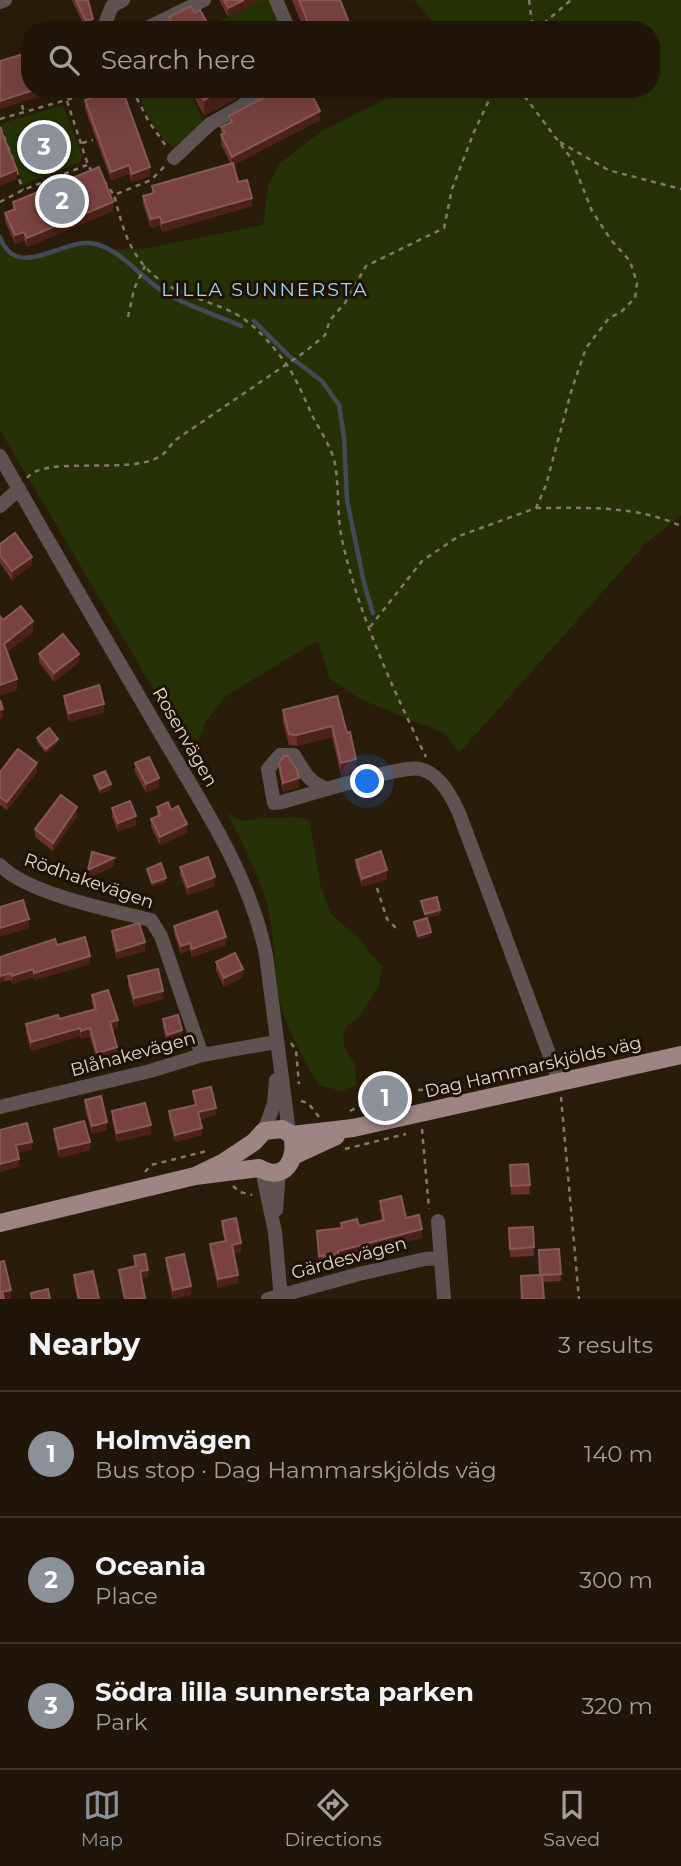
<!DOCTYPE html>
<meta charset="utf-8">
<style>
:root{--surface:#201508;--page:#2d2216;--text:#f1f3f6;--muted:#a29f9c;--line:#3d3429;--accent:#8c9099}
body{margin:0;font-family:Montserrat,sans-serif;background:var(--page);color:var(--text)}
.you{position:absolute;left:368px;top:782px;width:24px;height:24px;margin:-18px;border:5px solid #fff;border-radius:50%;background:#1a73e8;box-shadow:0 0 0 10px #1a73e833}
.badge{display:grid;place-items:center;width:46px;height:46px;border-radius:50%;background:var(--accent);color:#fff;font-size:23px;font-weight:700}
.pin{position:absolute;translate:-50% -50%;border:4px solid #fff;box-shadow:0 2px 7px #0006}
.list{margin:0;padding:0;list-style:none}
h2{display:flex;justify-content:space-between;align-items:center;height:91px;margin:0;padding:0 28px;font-size:30px}
h2 small{font-size:23px;font-weight:400;color:var(--muted)}
.list li{display:grid;grid-template-columns:46px 1fr auto;gap:21px;align-items:center;box-sizing:border-box;height:126px;padding:0 28px;border-top:2px solid var(--line)}
.list b{display:block;font-size:26px;white-space:nowrap}
.list p{margin:0;font-size:23px;white-space:nowrap;color:var(--muted)}
.list em{font-size:23px;font-style:normal;color:var(--muted)}
.icon{flex:none;width:38px;height:38px;fill:none;stroke:currentColor;stroke-width:2;stroke-linecap:round;stroke-linejoin:round}
.map{position:relative;flex:none;width:681px;height:1299px;overflow:hidden}
.search{position:absolute;background:var(--surface);box-shadow:0 7px 28px #0002;left:21px;right:21px;top:21px;height:77px;display:flex;align-items:center;gap:18px;box-sizing:border-box;padding:0 24px;border-radius:28px;color:var(--muted);font-size:26px}
.sheet{height:469px;background:var(--surface)}
nav{display:flex;justify-content:space-around;align-items:center;box-sizing:border-box;height:98px;border-top:2px solid var(--line);background:var(--surface);font-size:19px;color:var(--muted)}
nav a{display:grid;justify-items:center;gap:4px}
nav .on{color:var(--accent)}
.map>svg:first-child{display:block}
</style>
<div class="map">
<svg width="681" height="1299" viewBox="0 0 681 1299">
<rect width="100%" height="100%" fill="#2a1c0b"/>
<g fill="#263206">
<path d="M260 0H271L284 30H211L209 27Z"/>
<path d="M414 0H681V515L647 542 459 753 444 733 362 700 329 678 318 640 226 696 206 721 199 740 182 737 0 430V237L9 250 19 257 36 258 65 246 82 243H93L108 249H143L263 225 268 187 279 164 322 131 405 89H651V30H440Z"/>
<path d="M136 89H188L204 122 174 147C154 135 145 109 136 89Z"/>
<path d="M63 105 82 156 80 162 23 185 0 124Z"/>
<path d="M227 813 242 821 261 818 302 817 310 824 321 888 331 914 359 939 382 967 378 988 359 1017 347 1026 343 1038 344 1047 355 1065 356 1085 341 1091 319 1085C304 1061 284 1024 279 997 274 965 275 933 266 901 257 870 242 842 227 813Z"/>
</g>
<g fill="none" stroke-linecap="round" stroke-linejoin="round">
<g stroke="#434956" stroke-width="4.5">
<path d="M0 237C17 284 65 235 96 244 121 251 137 273 158 288 178 303 217 315 241 326"/>
<path d="M254 321 289 356 322 381 339 405 344 437 347 500 364 583 373 613"/>
</g>
<g stroke="#84786a" stroke-width="2.5" stroke-dasharray="5 5" stroke-linecap="butt">
<path d="M529 0 533 30"/>
<path d="M536 30 571 0"/>
<path d="M132 89 149 122 166 146"/>
<path d="M67 101 88 165 93 173"/>
<path d="M22 105 24 113"/>
<path d="M0 119 87 94"/>
<path d="M0 127 13 160"/>
<path d="M560 142 608 170 681 189"/>
<path d="M82 143 93 140"/>
<path d="M164 167 151 180 114 195C120 217 125 240 139 259 164 294 200 296 234 313 254 323 274 347 287 365 298 382 305 400 313 417 322 434 334 451 336 470 339 495 337 520 343 544 360 618 393 689 426 757"/>
<path d="M16 170 23 190"/>
<path d="M104 181 114 195"/>
<path d="M0 202 23 190 87 165"/>
<path d="M128 317 134 289 145 266"/>
<path d="M27 478C44 455 127 475 159 457 166 453 170 446 174 441L306 351 325 335 330 320 345 303 366 266 444 228 452 189 474 132 491 96 496 89"/>
<path d="M536 508C586 508 635 505 681 526"/>
<path d="M370 627 422 561 459 536 536 508 546 485 571 392 586 348 609 318 621 312 635 298 637 283 630 261 611 240 592 211 571 158 519 89"/>
<path d="M377 888 387 919 396 928"/>
<path d="M291 1043 296 1050 299 1084"/>
<path d="M418 1090 449 1089"/>
<path d="M561 1097 579 1299"/>
<path d="M301 1101 308 1103 319 1117"/>
<path d="M350 1111 366 1102 379 1099"/>
<path d="M422 1129 429 1209"/>
<path d="M345 1149 406 1134"/>
<path d="M145 1172 151 1165 207 1151"/>
<path d="M233 1186 240 1192 252 1195"/>
</g>
<g stroke="#5e5252" stroke-width="14">
<path d="M276 0 289 30"/>
<path d="M0 2 5 0"/>
<path d="M109 30 106 21 112 6 123 0"/>
<path d="M143 30 204 0"/>
<path d="M174 158 210 124 242 106 253 95 263 89"/>
<path d="M0 456C53 550 108 643 162 736 203 806 250 875 266 955L289 1132"/>
<path d="M0 506 19 489"/>
<path d="M328 789C309 783 304 772 294 755H280L268 769 274 803 282 802C305 796 403 764 420 769 439 773 452 797 459 813L560 1083"/>
<path d="M0 865C28 894 111 910 151 920L161 936 202 1055"/>
<path d="M0 1107 150 1071 202 1055 276 1042"/>
<path d="M264 1131 274 1104 276 1080"/>
<path d="M262 1170 275 1232 281 1299"/>
<path d="M276 1210 279 1172"/>
<path d="M438 1221 444 1299"/>
<path d="M268 1299 359 1274 425 1259 440 1258"/>
</g>
<g stroke="#9d8585" stroke-width="18">
<path d="M292 1135 353 1128 681 1055"/>
<path d="M295 1155 336 1136"/>
<path d="M0 1223 195 1176 259 1168C285 1183 298 1159 292 1135L282 1129 264 1131 254 1142 224 1162 195 1176"/>
</g>
</g>
<g fill="#6a302e">
<path d="M72 0H88L93 27 86 30Z"/>
<path d="M219 0H260L228 17Z"/>
<path d="M292 0H340L352 30H304Z"/>
<path d="M85 89H122L150 176 132 182 129 174 111 180 85 109V100L88 99Z"/>
<path d="M190 89H237V98L204 116Z"/>
<path d="M229 116 320 120 233 165 238 182 252 206 162 232 160 225 151 228 143 204V196L152 193V186L231 164 221 144V127L229 123Z"/>
<path d="M13 202 113 211 27 247 24 240 15 244 5 221V213L13 210Z"/>
<path d="M0 544 32 565 12 580 0 563Z"/>
<path d="M39 654 79 662 54 682 39 662Z"/>
<path d="M64 696 104 712 69 722 64 704Z"/>
<path d="M337 696 356 771 341 775 332 737 297 746 289 745 283 722V710Z"/>
<path d="M37 738 58 743 46 753 37 742Z"/>
<path d="M135 763 159 787 146 793 135 772Z"/>
<path d="M279 763 299 787 283 792 279 772Z"/>
<path d="M0 772H37L7 810 0 805Z"/>
<path d="M94 776 111 789 100 794 94 780Z"/>
<path d="M157 807 171 810 187 833 160 845 151 827V819L157 816Z"/>
<path d="M112 808 136 825 118 832 112 817Z"/>
<path d="M77 816 53 851 35 837V829Z"/>
<path d="M356 860 387 879 362 887 356 868Z"/>
<path d="M180 867 215 886 188 895 180 875Z"/>
<path d="M174 926 226 945 192 957 190 950 181 954 174 934Z"/>
<path d="M112 931 145 951 117 959 112 940Z"/>
<path d="M57 945 90 964 34 980 33 977 12 984 11 980 5 981 0 957Z"/>
<path d="M216 962 243 977 224 987 216 970Z"/>
<path d="M128 976 163 999 134 1007 128 985Z"/>
<path d="M92 995 118 1028 113 1030 117 1055 97 1061 90 1037 81 1039 80 1036 31 1051 26 1032V1024L59 1019 94 1009 92 1003Z"/>
<path d="M163 1019 182 1039 167 1043 163 1028Z"/>
<path d="M193 1091 216 1115 200 1119 202 1135 175 1142 169 1118V1111L195 1105Z"/>
<path d="M85 1100 107 1130 92 1134 85 1109Z"/>
<path d="M112 1111 151 1134 117 1142 112 1120Z"/>
<path d="M54 1129 90 1150 59 1158 54 1137Z"/>
<path d="M528 1164 530 1194 511 1195 510 1165Z"/>
<path d="M380 1201 406 1218 422 1238 338 1259V1263L319 1265 317 1231 341 1229V1223L359 1226 382 1220 380 1209Z"/>
<path d="M222 1221 241 1252 234 1253 238 1283 218 1288 210 1253V1244L225 1241 222 1230Z"/>
<path d="M533 1227 534 1256 510 1257 509 1228Z"/>
<path d="M559 1249 561 1281 543 1282 540 1275Z"/>
<path d="M134 1256 148 1277 141 1279 145 1299H124L119 1277V1270L134 1266Z"/>
<path d="M166 1258 191 1295 173 1299 166 1266Z"/>
<path d="M74 1275 99 1299H77L74 1283Z"/>
</g>
<g fill="#4b2119">
<path d="M244 0H260L228 17V8Z"/>
<path d="M93 19V27L86 30V21Z"/>
<path d="M37 89H65L0 109V101Z"/>
<path d="M223 89H237V98L204 116V100Z"/>
<path d="M320 111V120L232 166V157Z"/>
<path d="M129 165V174L111 180V172Z"/>
<path d="M150 167V176L132 182V174Z"/>
<path d="M17 170V179L0 186V177Z"/>
<path d="M252 198V206L162 232V223Z"/>
<path d="M113 202V211L27 247V238Z"/>
<path d="M160 217V225L151 228V219Z"/>
<path d="M24 232V240L15 244V235Z"/>
<path d="M32 557V565L12 580V571Z"/>
<path d="M33 621V632L4 655V644Z"/>
<path d="M79 654V662L54 682V673Z"/>
<path d="M17 679V690L0 696V685Z"/>
<path d="M104 704V712L69 722V713Z"/>
<path d="M3 709V717L0 719V710Z"/>
<path d="M332 726V737L297 746V735Z"/>
<path d="M58 739V743L46 753V749Z"/>
<path d="M356 759V771L341 775V763Z"/>
<path d="M37 763V772L7 810V802Z"/>
<path d="M159 778V787L146 793V784Z"/>
<path d="M299 778V787L283 792V783Z"/>
<path d="M111 784V789L100 794V789Z"/>
<path d="M77 807V816L53 851V843Z"/>
<path d="M136 816V825L118 832V823Z"/>
<path d="M187 824V833L160 845V837Z"/>
<path d="M114 858V866L88 879V870Z"/>
<path d="M387 870V879L362 887V879Z"/>
<path d="M215 877V886L188 895V887Z"/>
<path d="M166 878V882L152 887V883Z"/>
<path d="M440 910V915L425 919V914Z"/>
<path d="M29 919V928L0 937V928Z"/>
<path d="M431 932V936L418 940V936Z"/>
<path d="M226 937V945L192 957V949Z"/>
<path d="M145 942V951L117 959V951Z"/>
<path d="M190 943V950L181 954V946Z"/>
<path d="M90 956V964L34 980V973Z"/>
<path d="M33 969V977L12 984V976Z"/>
<path d="M243 969V977L224 987V978Z"/>
<path d="M5 974V981L0 983V976Z"/>
<path d="M163 991V999L134 1007V998Z"/>
<path d="M118 1020V1028L110 1031V1022Z"/>
<path d="M80 1028V1036L31 1051V1042Z"/>
<path d="M90 1028V1037L81 1039V1031Z"/>
<path d="M182 1030V1039L167 1043V1035Z"/>
<path d="M117 1047V1055L97 1061V1053Z"/>
<path d="M216 1108V1115L198 1119V1112Z"/>
<path d="M107 1122V1130L92 1134V1126Z"/>
<path d="M151 1125V1134L117 1142V1133Z"/>
<path d="M202 1128V1135L175 1142V1135Z"/>
<path d="M32 1142V1150L16 1154V1145Z"/>
<path d="M90 1142V1150L59 1158V1149Z"/>
<path d="M19 1159V1167L0 1172V1164Z"/>
<path d="M422 1229V1238L338 1259V1251Z"/>
<path d="M241 1243V1252L232 1254V1245Z"/>
<path d="M148 1270V1277L140 1279V1271Z"/>
<path d="M238 1275V1283L218 1288V1279Z"/>
<path d="M191 1286V1295L173 1299V1290Z"/>
<path d="M11 1290V1299H2V1292Z"/>
</g>
<g fill="#77423f" stroke="#875955" stroke-width="2">
<path d="M76 0H88L93 19 86 21Z"/>
<path d="M224 0H244L228 8Z"/>
<path d="M299 0H340L352 30H311Z"/>
<path d="M191 6 195 13 200 10 211 30H169L167 26 172 24 169 17Z"/>
<path d="M30 52V89H37L0 101V61Z"/>
<path d="M88 89H122L150 167 132 174 129 165 111 172 85 100 91 98Z"/>
<path d="M199 89H223L204 100Z"/>
<path d="M280 89H309L320 111 232 157 221 135 225 133 221 127 232 122 229 116Z"/>
<path d="M0 128 17 170 0 177Z"/>
<path d="M233 163 238 182 247 180 252 198 162 223 160 217 151 219 143 196 154 193 152 186Z"/>
<path d="M99 167 113 202 27 238 24 232 15 235 5 213 15 209 13 202Z"/>
<path d="M15 533 32 557 12 571 0 555V544Z"/>
<path d="M21 606 33 621 4 644 17 679 0 685V616L3 620Z"/>
<path d="M63 634 79 654 54 673 39 654Z"/>
<path d="M99 685 104 704 69 713 64 696Z"/>
<path d="M337 696 347 733 350 732 356 759 341 763 332 726 297 735 289 734 283 710Z"/>
<path d="M0 700 3 709 0 710Z"/>
<path d="M49 728 58 739 46 749 37 738Z"/>
<path d="M18 749 37 763 7 802 0 797V772Z"/>
<path d="M284 756H288L297 770 299 778 283 783 279 763Z"/>
<path d="M149 757 159 778 146 784 135 763Z"/>
<path d="M105 771 111 784 100 789 94 776Z"/>
<path d="M61 795 77 807 53 843 35 829Z"/>
<path d="M130 801 136 816 118 823 112 808Z"/>
<path d="M168 802 171 810 178 806 187 824 160 837 151 819 160 815 157 807Z"/>
<path d="M381 851 387 870 362 879 356 860Z"/>
<path d="M92 852 114 858 88 870Z"/>
<path d="M208 857 215 877 188 887 180 867Z"/>
<path d="M161 863 166 878 152 883 147 869Z"/>
<path d="M437 897 440 910 425 914 421 901Z"/>
<path d="M23 900 29 919 0 928V907Z"/>
<path d="M217 911 226 937 192 949 190 943 181 946 174 926Z"/>
<path d="M427 918 431 932 418 936 414 922Z"/>
<path d="M139 923 145 942 117 951 112 931Z"/>
<path d="M85 937 90 956 34 973 33 969 12 976 11 973 0 976V957L55 939 57 945Z"/>
<path d="M235 953 243 969 224 978 216 962Z"/>
<path d="M158 969 163 991 134 998 128 976Z"/>
<path d="M108 990 118 1020 110 1022 117 1047 97 1053 90 1028 81 1031 80 1028 31 1042 26 1024 58 1015 59 1019 96 1009 92 995Z"/>
<path d="M178 1015 182 1030 167 1035 163 1019Z"/>
<path d="M211 1087 216 1108 198 1112 202 1128 175 1135 169 1111 196 1105 193 1091Z"/>
<path d="M101 1096 107 1122 92 1126 85 1100Z"/>
<path d="M145 1103 151 1125 117 1133 112 1111Z"/>
<path d="M84 1121 90 1142 59 1149 54 1129Z"/>
<path d="M27 1123 32 1142 16 1145 19 1159 0 1164V1130Z"/>
<path d="M528 1164 530 1185 511 1186 510 1165Z"/>
<path d="M401 1196 406 1218 419 1215 422 1229 338 1251V1255L319 1256 317 1231 342 1228 341 1223 357 1219 359 1226 384 1220 380 1201Z"/>
<path d="M236 1218 241 1243 232 1245 238 1275 218 1279 210 1244 226 1241 222 1221Z"/>
<path d="M533 1227 534 1247 510 1249 509 1228Z"/>
<path d="M559 1249 561 1274 542 1275 544 1299H522L521 1276 540 1275 539 1250Z"/>
<path d="M145 1254 148 1270 140 1271 145 1298 125 1299 119 1270 136 1266 134 1256Z"/>
<path d="M184 1254 191 1286 173 1290 166 1258Z"/>
<path d="M4 1261 11 1290 2 1292 4 1299H0V1262Z"/>
<path d="M93 1271 99 1299H79L74 1275Z"/>
<path d="M48 1289 50 1299H32L31 1293Z"/>
</g>
<g text-anchor="middle" stroke-width="6" stroke-linejoin="round" paint-order="stroke">
<g font-size="18" fill="#e0d6cc" stroke="#201203">
<text transform="translate(185 737) rotate(60)" y="6">Rosenvägen</text>
<text transform="translate(89 881) rotate(19)" y="6">Rödhakevägen</text>
<text transform="translate(133 1054) rotate(-15)" y="6">Blåhakevägen</text>
<text transform="translate(533 1067) rotate(-13)" y="6">Dag Hammarskjölds väg</text>
<text transform="translate(349 1258) rotate(-15)" y="6">Gärdesvägen</text>
</g>
<g font-size="19" letter-spacing="2" fill="#97d9f9" stroke="#201203">
<text x="265" y="296">LILLA SUNNERSTA</text>
</g>
</g>
</svg>
<div class="you"></div>
<div class="pin badge" style="left:385px;top:1098px">1</div>
<div class="pin badge" style="left:62px;top:201px">2</div>
<div class="pin badge" style="left:44px;top:147px">3</div>
<div class="search"><svg class="icon" aria-label="search" viewBox="0 0 24 24"><circle cx="10" cy="10" r="6"/><path d="M15 15l6 6"/></svg>Search here</div>
</div>
<section class="sheet">
<h2>Nearby<small>3 results</small></h2>
<ul class="list">
<li><span class="badge">1</span><div><b>Holmvägen</b><p>Bus stop · Dag Hammarskjölds väg</p></div><em>140 m</em></li>
<li><span class="badge">2</span><div><b>Oceania</b><p>Place</p></div><em>300 m</em></li>
<li><span class="badge">3</span><div><b>Södra lilla sunnersta parken</b><p>Park</p></div><em>320 m</em></li>
</ul>
</section>
<nav>
<a class="on"><svg class="icon" aria-label="map" viewBox="0 0 24 24"><path d="M3 6l6-2 6 2 6-2v14l-6 2-6-2-6 2zM9 4v14M15 6v14"/></svg>Map</a>
<a><svg class="icon" aria-label="directions" viewBox="0 0 24 24"><path d="M12 3l9 9-9 9-9-9zM9 14v-3h6M13 9l2 2-2 2"/></svg>Directions</a>
<a><svg class="icon" aria-label="saved" viewBox="0 0 24 24"><path d="M7 4h10v16l-5-4-5 4z"/></svg>Saved</a>
</nav>
